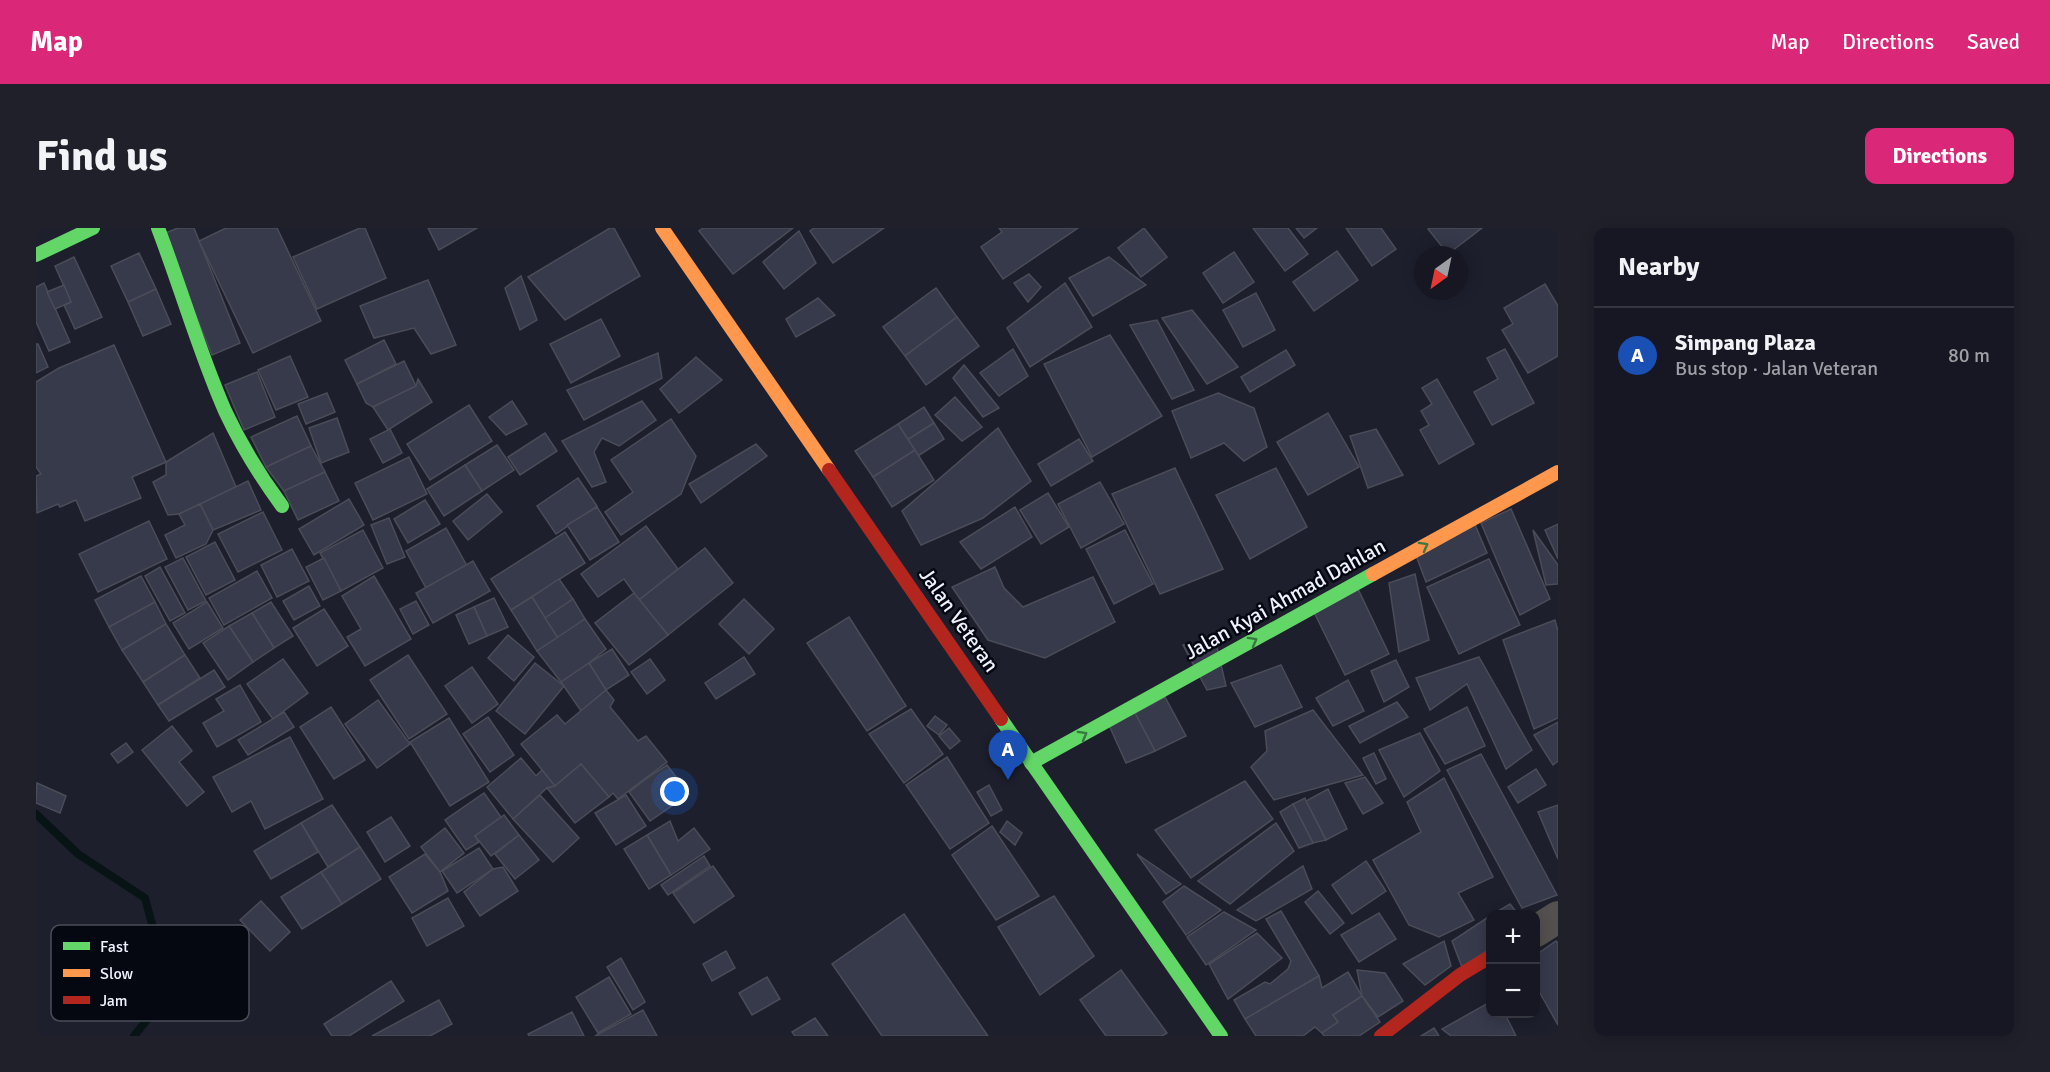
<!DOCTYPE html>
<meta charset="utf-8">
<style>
:root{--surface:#161722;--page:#1f202a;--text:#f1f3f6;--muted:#9e9fa5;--line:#353640;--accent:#db2777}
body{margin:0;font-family:Signika,sans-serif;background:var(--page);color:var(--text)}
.controls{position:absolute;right:18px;bottom:18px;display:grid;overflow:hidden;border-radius:12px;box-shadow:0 3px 15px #0003}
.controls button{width:54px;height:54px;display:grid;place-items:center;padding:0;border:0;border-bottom:2px solid var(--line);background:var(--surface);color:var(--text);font:30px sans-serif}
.compass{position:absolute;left:1378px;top:18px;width:54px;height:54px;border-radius:50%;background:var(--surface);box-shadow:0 3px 15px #0003;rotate:213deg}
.you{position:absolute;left:639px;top:564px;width:21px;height:21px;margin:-15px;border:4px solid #fff;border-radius:50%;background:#1a73e8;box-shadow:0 0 0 9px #1a73e833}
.badge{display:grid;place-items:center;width:39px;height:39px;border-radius:50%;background:var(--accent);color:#fff;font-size:20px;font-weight:700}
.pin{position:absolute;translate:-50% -50px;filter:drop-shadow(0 2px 3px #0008)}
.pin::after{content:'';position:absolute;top:32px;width:21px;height:18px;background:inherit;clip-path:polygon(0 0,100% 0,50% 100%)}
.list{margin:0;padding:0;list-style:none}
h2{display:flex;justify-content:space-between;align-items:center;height:78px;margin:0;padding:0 24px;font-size:26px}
h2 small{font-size:20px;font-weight:400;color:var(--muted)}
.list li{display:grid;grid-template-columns:39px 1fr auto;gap:18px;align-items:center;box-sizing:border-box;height:96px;padding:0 24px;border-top:2px solid var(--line)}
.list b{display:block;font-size:22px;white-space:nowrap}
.list p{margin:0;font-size:20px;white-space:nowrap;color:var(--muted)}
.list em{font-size:20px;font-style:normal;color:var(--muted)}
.map{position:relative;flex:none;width:1522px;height:808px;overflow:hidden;border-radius:12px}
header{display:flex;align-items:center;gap:36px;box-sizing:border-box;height:84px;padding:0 30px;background:var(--accent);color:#fff}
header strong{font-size:28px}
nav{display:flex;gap:33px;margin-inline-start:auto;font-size:21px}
.intro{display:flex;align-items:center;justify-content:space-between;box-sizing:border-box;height:144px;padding:0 36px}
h1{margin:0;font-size:42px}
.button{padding:15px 27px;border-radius:12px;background:var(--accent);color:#fff;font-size:21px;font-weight:700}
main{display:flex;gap:36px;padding:0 36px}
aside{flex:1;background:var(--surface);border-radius:12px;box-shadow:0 3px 15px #0003}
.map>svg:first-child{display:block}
</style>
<header>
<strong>Map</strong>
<nav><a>Map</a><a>Directions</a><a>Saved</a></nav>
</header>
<div class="intro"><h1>Find us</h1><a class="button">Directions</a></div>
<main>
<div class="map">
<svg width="1522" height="808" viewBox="0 0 1522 808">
<rect width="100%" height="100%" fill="#1d1f2d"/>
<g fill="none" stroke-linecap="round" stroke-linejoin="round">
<path stroke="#081315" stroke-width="8" d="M0 586 42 626 109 670 134 763 98 808"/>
</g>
<g fill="#373a4b" stroke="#4a4c58" stroke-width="1.5">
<path d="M142 0H158L204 115 176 127 127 6Z"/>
<path d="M190 0H241L285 93 217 125 163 13Z"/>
<path d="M324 0H329L350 50 281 81 257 29Z"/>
<path d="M392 0H441L403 22Z"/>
<path d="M574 0H578L604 48 529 92 492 49Z"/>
<path d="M667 0H757L697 46 663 3Z"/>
<path d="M778 0H848L797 35 774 3Z"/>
<path d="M963 0H1042L967 51 945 19 966 4Z"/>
<path d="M1108 0 1131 29 1105 49 1082 20Z"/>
<path d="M1217 0H1252L1272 26 1249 43Z"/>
<path d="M1260 0H1281L1268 10Z"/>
<path d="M1310 0H1345L1360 21 1336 38Z"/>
<path d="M1394 0H1446L1412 26 1392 1Z"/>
<path d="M763 3 780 35 748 61 727 34Z"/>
<path d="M1301 23 1322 52 1278 83 1257 54Z"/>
<path d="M1198 24 1218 54 1187 75 1167 45Z"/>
<path d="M103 25 120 61 92 74 75 38Z"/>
<path d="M38 29 66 89 39 101 28 77 35 74 19 38Z"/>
<path d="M1073 29 1110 57 1057 88 1033 50Z"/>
<path d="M993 46 1005 59 992 74 978 55Z"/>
<path d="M485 48 501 92 484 102 469 60Z"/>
<path d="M392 52 420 117 395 126 378 100 338 110 324 78Z"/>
<path d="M8 55 34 114 13 123 0 94V59Z"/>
<path d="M1029 55 1056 99 994 139 971 100Z"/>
<path d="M1509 56 1522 78V128L1492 145 1466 102 1477 96 1468 80Z"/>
<path d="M28 57 35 74 19 81 11 64Z"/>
<path d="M900 60 921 89 869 128 847 99Z"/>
<path d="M120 61 135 96 107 108 92 74Z"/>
<path d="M1220 65 1239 102 1207 119 1187 82Z"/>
<path d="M782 70 799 87 760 109 750 91Z"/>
<path d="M1156 82 1202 139 1171 156 1126 90Z"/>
<path d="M921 89 943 118 890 157 869 128Z"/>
<path d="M565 91 584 128 535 155 514 116Z"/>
<path d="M1121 92 1158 162 1136 171 1094 97Z"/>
<path d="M1074 107 1126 188 1056 229 1008 136Z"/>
<path d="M348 112 360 136 321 156 309 132Z"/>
<path d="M0 116H2L12 139 0 145Z"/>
<path d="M78 117 130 234 96 249 105 270 49 293 40 272 24 279 22 276 1 285 0 248 5 246 0 239V154L23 140Z"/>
<path d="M977 121 992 148 963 168 944 145Z"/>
<path d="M1469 121 1498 175 1456 197 1438 164 1462 151 1451 130Z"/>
<path d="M1250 122 1259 137 1214 164 1205 149Z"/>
<path d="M622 125 626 150 548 192 531 162Z"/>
<path d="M254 128 272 169 240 182 222 142Z"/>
<path d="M660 129 686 152 643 185 624 161Z"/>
<path d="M368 133 380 158 337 179 330 175 321 156Z"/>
<path d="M928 137 963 180 947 189 917 150Z"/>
<path d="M221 144 239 189 208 202 189 157Z"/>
<path d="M382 151 396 174 352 202 337 179 380 158Z"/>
<path d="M1401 151 1438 216 1403 236 1384 202 1393 197 1385 183 1396 176 1386 160Z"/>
<path d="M291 165 299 184 270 196 262 176Z"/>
<path d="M1182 165 1218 180 1231 219 1208 233 1188 215 1155 230 1136 183Z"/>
<path d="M919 169 946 199 926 213 899 187Z"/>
<path d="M476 173 491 196 470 207 453 189Z"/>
<path d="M606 173 620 192 583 218 566 210 558 224 570 254 556 259 526 213Z"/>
<path d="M433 177 456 213 394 252 371 216Z"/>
<path d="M888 179 898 195 871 212 862 196Z"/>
<path d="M1292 185 1323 239 1272 267 1241 214Z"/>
<path d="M261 188 275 218 230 239 215 209Z"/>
<path d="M301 190 313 224 285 235 273 200Z"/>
<path d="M635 191 660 228 645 266 585 307 569 284 597 264 575 232Z"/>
<path d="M898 195 908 211 882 228 871 212Z"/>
<path d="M862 196 879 222 837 249 819 223Z"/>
<path d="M962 200 995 253 947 290 885 317 866 283Z"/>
<path d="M354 201 366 225 347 235 334 211Z"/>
<path d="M1340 201 1367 247 1332 260 1314 208Z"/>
<path d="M177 205 200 259 143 286 132 287 117 254 130 247V234Z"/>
<path d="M509 205 521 223 484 247 472 229Z"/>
<path d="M1043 211 1057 233 1015 258 1002 236Z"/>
<path d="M720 216 731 228 665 275 653 256Z"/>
<path d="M461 217 478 242 446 263 429 237Z"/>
<path d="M275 218 289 244 248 263 230 239Z"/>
<path d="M879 222 898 252 856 279 837 249Z"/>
<path d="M373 229 391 266 337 292 319 255Z"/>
<path d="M429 237 446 263 408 288 391 261Z"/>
<path d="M1139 240 1187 341 1124 366 1076 266Z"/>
<path d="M1240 240 1271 299 1214 331 1180 267Z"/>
<path d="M289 244 303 273 262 292 248 263Z"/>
<path d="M542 250 561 278 520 306 501 278Z"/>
<path d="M212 253 225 282 177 302 164 276Z"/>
<path d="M1064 254 1088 296 1045 320 1022 276Z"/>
<path d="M1012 265 1033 299 1005 316 984 282Z"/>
<path d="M451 266 466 284 432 312 417 293Z"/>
<path d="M313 271 328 297 278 327 263 301Z"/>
<path d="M389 272 404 296 372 315 358 291Z"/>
<path d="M164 276 177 302 170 316 140 330 129 307 149 297 143 286Z"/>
<path d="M561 279 583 314 554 332 531 297Z"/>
<path d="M979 279 996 309 945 341 924 314Z"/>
<path d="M1475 281 1514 371 1484 387 1445 295Z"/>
<path d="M227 284 246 322 202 344 182 306Z"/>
<path d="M353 290 369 329 351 336 335 297Z"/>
<path d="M1437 292 1451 325 1390 354 1378 322Z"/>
<path d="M113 293 131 331 62 364 43 326Z"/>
<path d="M1522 296V331L1509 302Z"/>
<path d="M610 298 642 341 603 372 588 351 562 369 545 346Z"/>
<path d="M410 300 431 338 390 360 370 323Z"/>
<path d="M327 302 347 340 305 363 284 325Z"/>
<path d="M1089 302 1117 356 1078 376 1050 321Z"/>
<path d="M1497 302 1522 337V356L1510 357Z"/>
<path d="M529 304 549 335 475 382 455 351Z"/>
<path d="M179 314 199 352 170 367 150 329Z"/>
<path d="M669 320 697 355 632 407 603 372Z"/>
<path d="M256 321 273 353 241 369 225 337Z"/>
<path d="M147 330 170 373 152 382 129 339Z"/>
<path d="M288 330 305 363 287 372 270 339Z"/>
<path d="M1453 331 1484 397 1423 426 1391 359Z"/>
<path d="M437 333 454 363 397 395 380 365Z"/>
<path d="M124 339 149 385 134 393 109 348Z"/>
<path d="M959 339 968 360 987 379 1057 349 1079 394 1009 430 952 412 916 359Z"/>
<path d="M221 343 236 370 188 397 173 370Z"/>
<path d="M1379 346 1393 412 1363 424 1353 355Z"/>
<path d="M105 348 119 374 73 399 59 372Z"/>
<path d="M338 348 375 411 329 438 311 409 325 401 306 368Z"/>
<path d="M523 351 537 371 509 390 496 369Z"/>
<path d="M273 358 284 378 258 392 247 373Z"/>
<path d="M1322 361 1353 426 1309 447 1277 382Z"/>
<path d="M598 365 632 407 593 437 559 395Z"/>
<path d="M496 369 522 410 501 423 475 382Z"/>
<path d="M458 370 472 399 451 408 438 379Z"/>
<path d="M537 371 549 391 522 410 509 390Z"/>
<path d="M708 371 738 401 713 426 683 396Z"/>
<path d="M380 373 393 397 377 406 364 381Z"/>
<path d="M119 374 130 396 86 422 73 399Z"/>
<path d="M171 374 187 400 153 421 137 395Z"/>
<path d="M235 374 257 408 238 420 216 385Z"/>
<path d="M438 379 451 408 433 416 420 387Z"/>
<path d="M288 381 312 418 281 438 257 400Z"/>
<path d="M216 385 238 420 217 434 193 398Z"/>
<path d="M813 389 870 478 831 503 771 415Z"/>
<path d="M549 391 570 421 553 435 525 454 501 423Z"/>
<path d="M1519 392 1522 403V490L1498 501 1467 412Z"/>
<path d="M130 396 149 427 107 454 86 422Z"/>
<path d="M193 398 217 434 192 452 167 415Z"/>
<path d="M472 407 498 429 478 453 452 430Z"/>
<path d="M1180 415 1190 458 1171 462 1147 417Z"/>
<path d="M576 421 593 447 570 462 553 435Z"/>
<path d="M149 427 164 450 122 477 107 454Z"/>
<path d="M372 427 411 486 373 511 334 452Z"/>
<path d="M708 429 719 446 680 471 669 455Z"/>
<path d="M1443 429 1496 522 1470 541 1431 456 1394 482 1380 450Z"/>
<path d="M247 431 272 465 237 491 211 456Z"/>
<path d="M614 431 629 452 611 466 595 444Z"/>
<path d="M1360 432 1373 459 1348 474 1335 443Z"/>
<path d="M499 435 528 458 489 506 460 483Z"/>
<path d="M553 435 570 462 545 483 525 454Z"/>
<path d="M1245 437 1266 479 1219 499 1195 455Z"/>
<path d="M436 439 462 476 436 495 409 458Z"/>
<path d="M178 442 189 459 133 493 122 477Z"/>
<path d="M1312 452 1328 483 1297 498 1280 470Z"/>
<path d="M204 457 225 494 181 519 167 495 188 483 180 471Z"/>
<path d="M570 462 578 472 574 479 602 513 610 508 631 534 582 571 577 565 573 569 545 536 519 558 485 516 521 487 529 496Z"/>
<path d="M1129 469 1150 508 1119 523 1099 485Z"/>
<path d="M342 472 374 516 341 540 309 496Z"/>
<path d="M1361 474 1372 489 1324 515 1313 498Z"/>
<path d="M295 479 329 532 298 551 264 499Z"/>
<path d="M1431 479 1449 518 1409 536 1388 501Z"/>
<path d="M875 481 907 526 868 555 833 506Z"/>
<path d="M1277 482 1327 547 1238 572 1215 539 1231 523 1229 503Z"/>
<path d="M248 484 258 499 212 527 202 512Z"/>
<path d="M1099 485 1119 523 1090 535 1072 495Z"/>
<path d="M899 488 911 497 903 507 891 498Z"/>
<path d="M452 489 478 527 454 544 427 506Z"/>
<path d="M413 490 453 554 414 578 374 514Z"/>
<path d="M1522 494V533L1517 537 1498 507Z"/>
<path d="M136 498 156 523 143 534 168 564 151 578 106 522Z"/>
<path d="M913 500 924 513 914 521 903 508Z"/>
<path d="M1384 505 1404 543 1368 569 1343 522Z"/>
<path d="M254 509 287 571 229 601 215 573 196 584 177 549Z"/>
<path d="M90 515 97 524 82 535 75 526Z"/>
<path d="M1338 525 1350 551 1340 556 1327 530Z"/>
<path d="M1445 526 1521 667 1486 680 1411 542Z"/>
<path d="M911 529 953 595 914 621 870 557Z"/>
<path d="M485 530 500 548 506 542 519 558 511 560 477 591 451 559Z"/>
<path d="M545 536 573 569 539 595 511 560 519 558Z"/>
<path d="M631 537 653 566 614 593 593 564 611 550Z"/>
<path d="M1500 541 1510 557 1482 575 1472 559Z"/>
<path d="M1329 549 1347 575 1327 586 1309 555Z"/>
<path d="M1408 550 1457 649 1422 665 1438 692 1403 709 1373 697 1337 632 1385 604 1371 574Z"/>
<path d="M1209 553 1237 591 1155 650 1119 602Z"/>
<path d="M1 555 30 568 24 585 0 575Z"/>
<path d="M953 557 966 582 955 588 941 564Z"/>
<path d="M1292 561 1311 601 1290 612 1270 573Z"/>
<path d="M448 565 465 589 439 608 443 614 430 622 409 592Z"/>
<path d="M504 567 543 610 517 634 477 591Z"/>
<path d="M590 567 610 598 580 617 559 585Z"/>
<path d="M1269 570 1270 573 1290 612 1277 615 1257 576Z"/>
<path d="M1257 576 1277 615 1263 620 1244 584Z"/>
<path d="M296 577 324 619 292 639 265 595Z"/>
<path d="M1522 577V631L1502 584Z"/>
<path d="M468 587 483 607 455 628 439 608Z"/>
<path d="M355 589 374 618 349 634 331 604Z"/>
<path d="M634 593 642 613 658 600 674 621 635 647 611 607Z"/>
<path d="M971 593 986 605 979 617 964 604Z"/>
<path d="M265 595 282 624 235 651 218 623Z"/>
<path d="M1240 595 1258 623 1194 676 1162 653Z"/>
<path d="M956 598 1003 668 960 692 916 627Z"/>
<path d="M409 600 428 625 404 644 385 619Z"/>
<path d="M483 607 503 632 479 651 459 626Z"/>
<path d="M611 607 635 647 613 661 588 621Z"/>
<path d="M324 619 345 651 306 676 285 644Z"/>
<path d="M443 620 457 641 421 665 406 643Z"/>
<path d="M389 626 404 644 412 663 376 685 353 649Z"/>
<path d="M1101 626 1145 656 1130 666Z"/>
<path d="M668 628 674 638 632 667 625 657Z"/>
<path d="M1330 633 1350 663 1316 686 1296 657Z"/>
<path d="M677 638 698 668 658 695 637 665Z"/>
<path d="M1267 638 1276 661 1220 693 1201 682Z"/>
<path d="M467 639 482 663 444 688 428 664 457 641Z"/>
<path d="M285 644 306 676 266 701 245 669Z"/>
<path d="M1148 658 1185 682 1150 707 1127 674Z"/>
<path d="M1282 663 1308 695 1294 706 1269 674Z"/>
<path d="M1018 668 1058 728 1004 767 962 699Z"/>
<path d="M412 670 428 698 391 718 376 690Z"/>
<path d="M225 673 254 704 234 723 204 692Z"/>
<path d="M1474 676 1482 686H1457Z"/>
<path d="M1245 683 1283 748 1209 791 1198 772 1229 754 1234 756 1252 741 1255 733 1230 691Z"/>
<path d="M1188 684 1220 702 1170 737 1151 709Z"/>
<path d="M1343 685 1360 711 1323 734 1305 707Z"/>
<path d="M868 686 952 808H846L796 736Z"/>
<path d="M1454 688V721L1426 739 1416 713Z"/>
<path d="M1221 705 1246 730 1192 771 1173 736Z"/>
<path d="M1408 713 1415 738 1389 757 1367 736Z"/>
<path d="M1520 713 1522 715V797L1500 758V727Z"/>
<path d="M690 723 699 740 676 753 667 736Z"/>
<path d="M585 730 609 774 597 782 571 739Z"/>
<path d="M1085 742 1131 805 1126 808H1070L1044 772Z"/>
<path d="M1321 742 1349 745 1367 773 1342 789 1326 768Z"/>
<path d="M1312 744 1326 768 1297 787 1302 794 1286 805 1279 799 1267 808H1220L1209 791 1283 748 1286 760Z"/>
<path d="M573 749 595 786 562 805 540 769Z"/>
<path d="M731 749 744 771 716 787 703 765Z"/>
<path d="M355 753 368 773 313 808H296L288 796Z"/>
<path d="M1326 768 1344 794 1323 808H1288L1286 805 1302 794 1297 787Z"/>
<path d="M403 772 416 796 394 808H336Z"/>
<path d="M1454 774V786H1469L1480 808H1415L1406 801Z"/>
<path d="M607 782 621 808H559Z"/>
<path d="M536 784 548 808H493L492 806Z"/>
<path d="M779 790 792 808H759L756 804Z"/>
<path d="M1398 800 1403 808H1385Z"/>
</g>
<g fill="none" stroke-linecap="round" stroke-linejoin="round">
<path stroke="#545050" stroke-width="32" d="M1500 703 1522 689"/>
<g stroke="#63d668" stroke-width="14">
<path d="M122 0C145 60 163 124 189 183 205 217 224 248 246 278"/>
<path d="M0 27 57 0"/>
<path d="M965 491 1185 808"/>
<path d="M995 535 1337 346"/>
</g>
<g stroke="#ff974d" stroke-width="14">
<path d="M626 0 793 242"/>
<path d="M1337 346 1522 244"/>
</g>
<g stroke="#b3261e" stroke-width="14">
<path d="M793 242 965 491"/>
<path d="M1345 808 1424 747 1454 729"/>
</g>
</g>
<defs><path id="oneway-chevron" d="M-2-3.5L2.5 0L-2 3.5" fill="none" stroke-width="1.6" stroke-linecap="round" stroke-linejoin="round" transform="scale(1.5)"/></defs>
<g stroke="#397941">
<use href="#oneway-chevron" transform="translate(1388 318) rotate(-29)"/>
<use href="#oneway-chevron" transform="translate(1217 413) rotate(-29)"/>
<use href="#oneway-chevron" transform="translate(1047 507) rotate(-29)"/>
</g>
<g text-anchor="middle" stroke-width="5" stroke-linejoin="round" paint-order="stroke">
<g font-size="21" fill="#eef2fc" stroke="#050711">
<text transform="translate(1249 371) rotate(-29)" y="7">Jalan Kyai Ahmad Dahlan</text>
<text transform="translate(923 392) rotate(55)" y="7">Jalan Veteran</text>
</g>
</g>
<rect x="15" y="697" width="198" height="96" rx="9" fill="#050711" stroke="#4b4e58" stroke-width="1.5"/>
<rect x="27" y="714" width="27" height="8" fill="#63d668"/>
<rect x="27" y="741" width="27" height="8" fill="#ff974d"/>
<rect x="27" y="768" width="27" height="8" fill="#b3261e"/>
<g font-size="16" fill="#eef2fc">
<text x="64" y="724">Fast</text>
<text x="64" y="751">Slow</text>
<text x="64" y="778">Jam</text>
</g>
</svg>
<div class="controls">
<button>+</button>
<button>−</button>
</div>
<svg class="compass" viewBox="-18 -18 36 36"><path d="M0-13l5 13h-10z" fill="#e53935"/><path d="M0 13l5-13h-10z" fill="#9e9fa5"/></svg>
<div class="you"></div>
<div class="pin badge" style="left:972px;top:552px;background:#1a4fb4">A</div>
</div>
<aside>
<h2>Nearby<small></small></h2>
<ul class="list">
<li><span class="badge" style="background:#1a4fb4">A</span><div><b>Simpang Plaza</b><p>Bus stop · Jalan Veteran</p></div><em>80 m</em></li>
</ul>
</aside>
</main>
